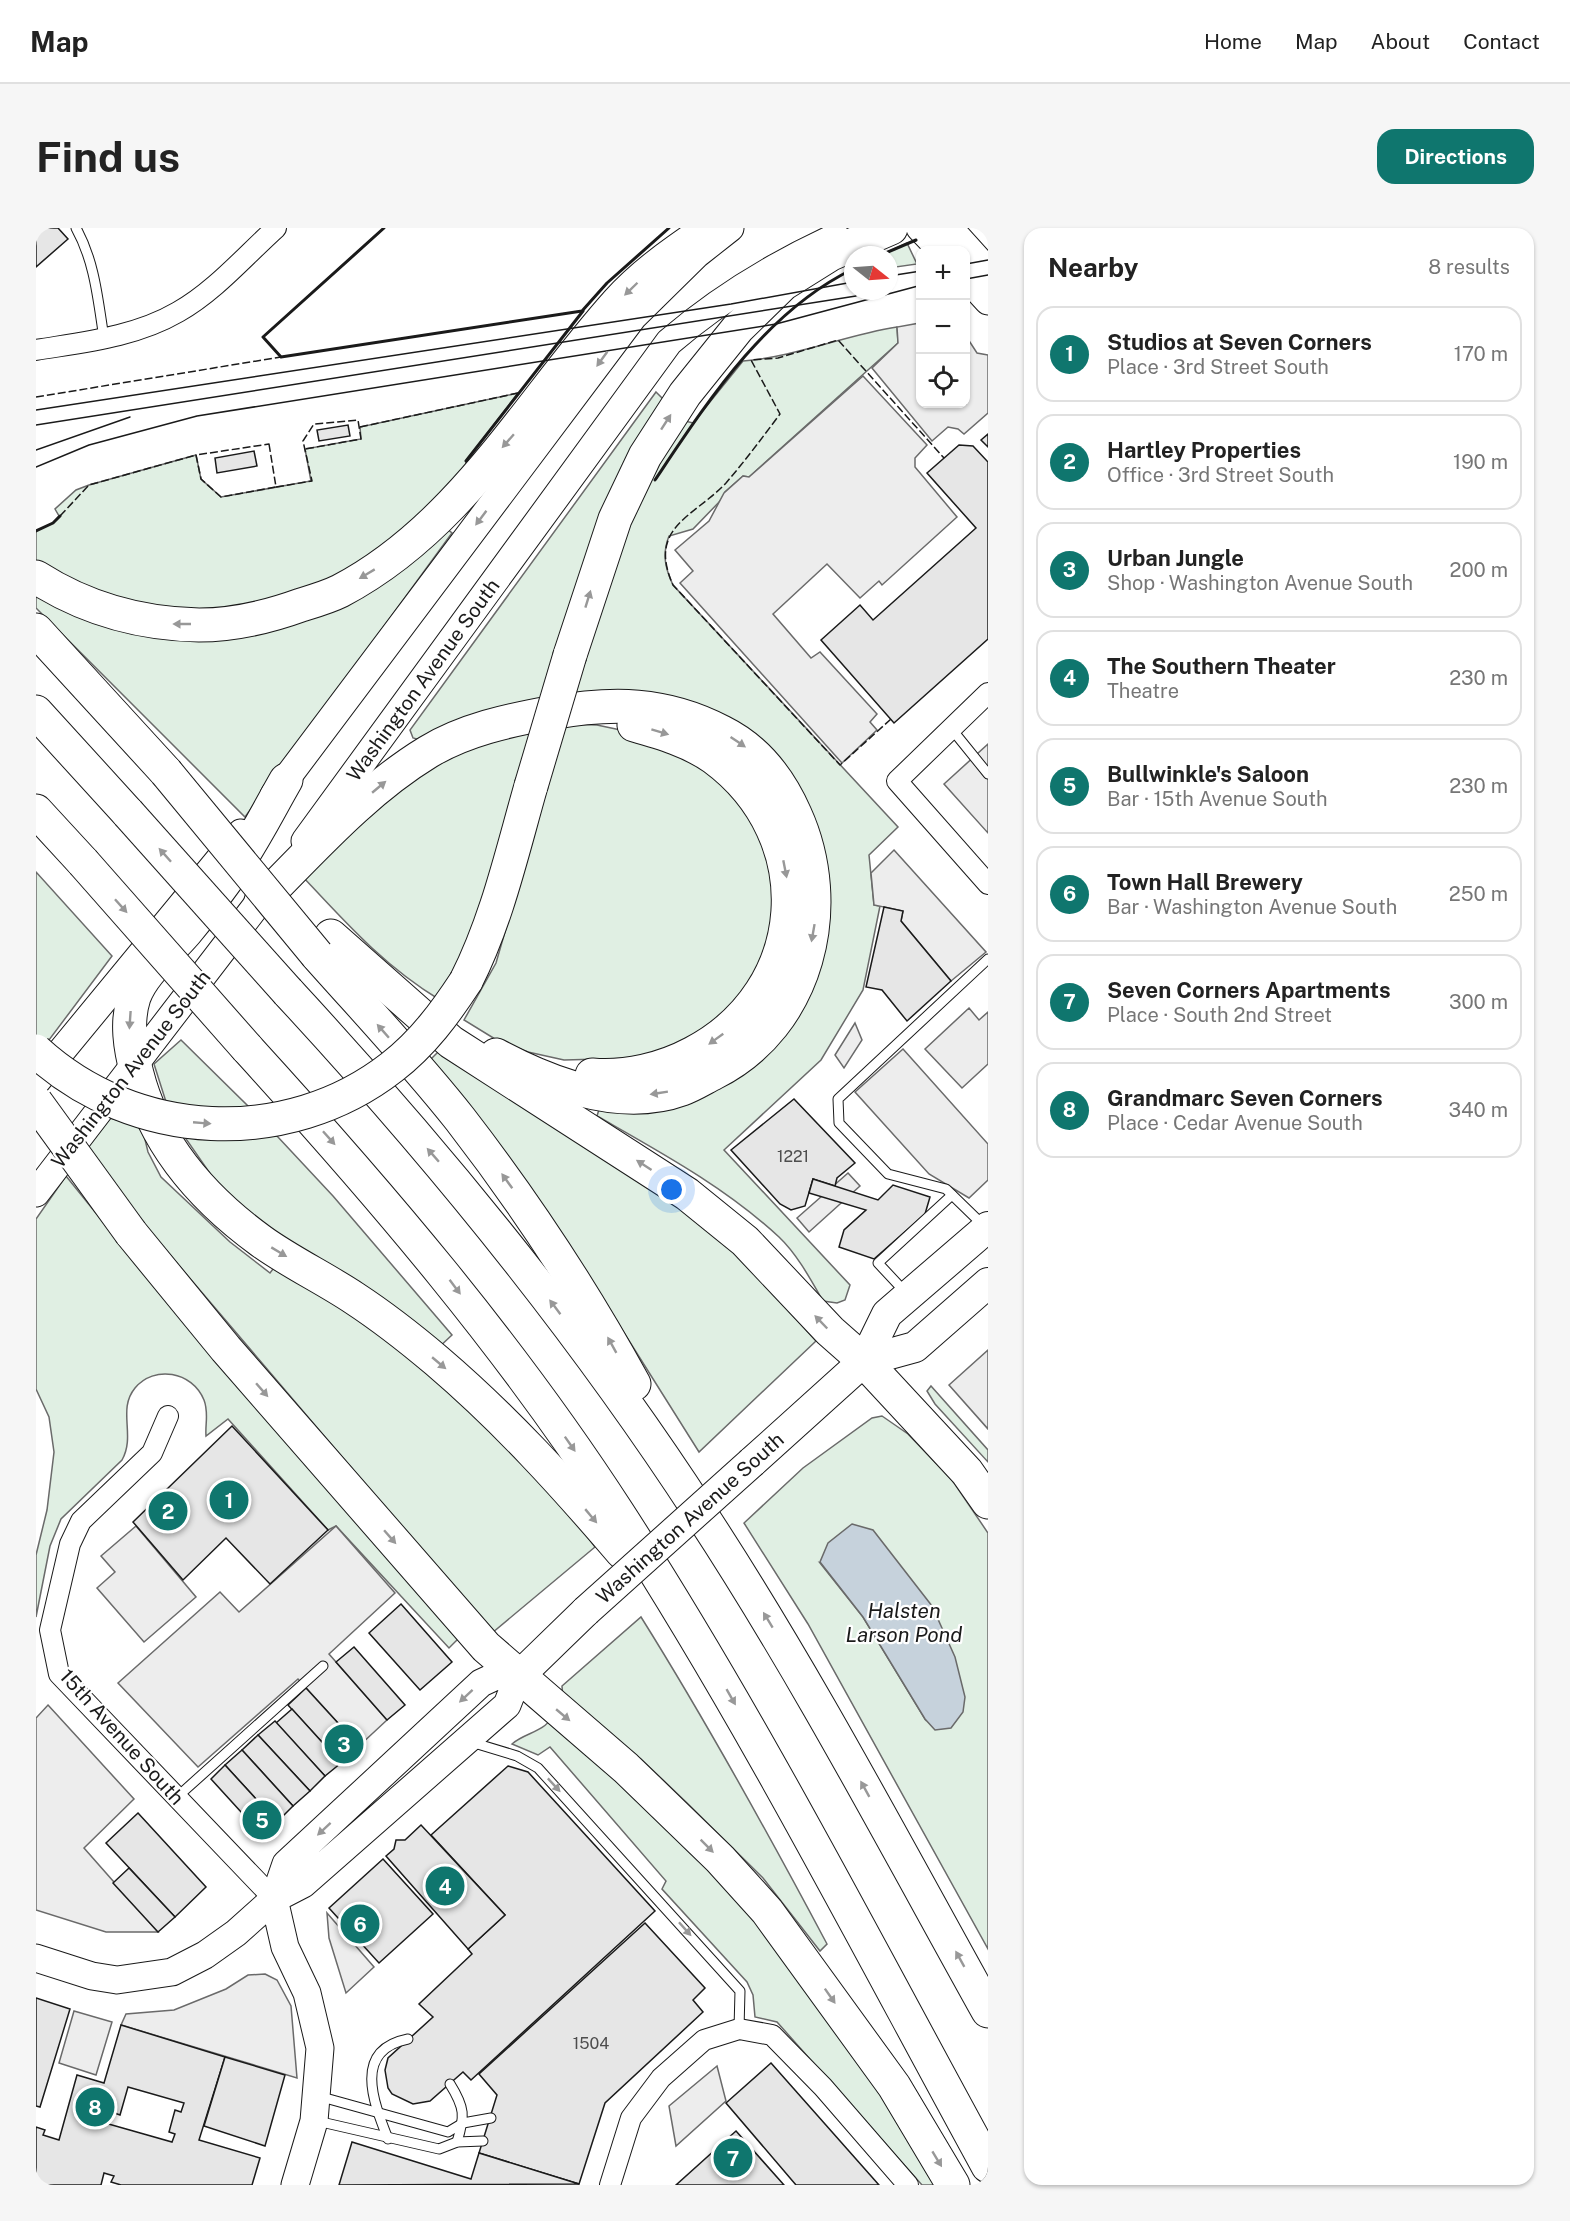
<!DOCTYPE html>
<meta charset="utf-8">
<style>
:root{--surface:#fff;--page:#f6f6f6;--text:#222;--muted:#767676;--line:#e0e0e0;--accent:#0f766e}
body{margin:0;font-family:"Public Sans",sans-serif;background:var(--page);color:var(--text)}
.controls{position:absolute;right:18px;top:18px;display:grid;overflow:hidden;border-radius:12px;box-shadow:0 2px 4px #0004}
.controls button{width:54px;height:54px;display:grid;place-items:center;padding:0;border:0;border-bottom:2px solid var(--line);background:var(--surface);color:var(--text);font:30px sans-serif}
.compass{position:absolute;left:808px;top:18px;width:54px;height:54px;border-radius:50%;background:var(--surface);box-shadow:0 2px 4px #0004;rotate:107deg}
.you{position:absolute;left:636px;top:962px;width:21px;height:21px;margin:-15px;border:4px solid #fff;border-radius:50%;background:#1a73e8;box-shadow:0 0 0 9px #1a73e833}
.badge{display:grid;place-items:center;width:39px;height:39px;border-radius:50%;background:var(--accent);color:#fff;font-size:20px;font-weight:700}
.pin{position:absolute;translate:-50% -50%;border:3px solid #fff;box-shadow:0 2px 6px #0006}
.list{margin:0;padding:0;list-style:none}
h2{display:flex;justify-content:space-between;align-items:center;height:78px;margin:0;padding:0 24px;font-size:26px}
h2 small{font-size:20px;font-weight:400;color:var(--muted)}
.list li{display:grid;grid-template-columns:39px 1fr auto;gap:18px;align-items:center;box-sizing:border-box;height:96px;margin:0 12px 12px;padding:0 12px;border:2px solid var(--line);border-radius:18px}
.list b{display:block;font-size:22px;white-space:nowrap}
.list p{margin:0;font-size:20px;white-space:nowrap;color:var(--muted)}
.list em{font-size:20px;font-style:normal;color:var(--muted)}
.icon{flex:none;width:33px;height:33px;fill:none;stroke:currentColor;stroke-width:2;stroke-linecap:round;stroke-linejoin:round}
.map{position:relative;flex:none;width:952px;height:1957px;overflow:hidden;border-radius:18px}
header{display:flex;align-items:center;gap:36px;box-sizing:border-box;height:84px;padding:0 30px;background:var(--surface);border-bottom:2px solid var(--line)}
header strong{font-size:28px}
nav{display:flex;gap:33px;margin-inline-start:auto;font-size:21px}
.intro{display:flex;align-items:center;justify-content:space-between;box-sizing:border-box;height:144px;padding:0 36px}
h1{margin:0;font-size:42px}
.button{padding:15px 27px;border-radius:18px;background:var(--accent);color:#fff;font-size:21px;font-weight:700}
main{display:flex;gap:36px;padding:0 36px}
aside{flex:1;background:var(--surface);border-radius:18px;box-shadow:0 2px 4px #0004}
.map>svg:first-child{display:block}
</style>
<header>
<strong>Map</strong>
<nav><a>Home</a><a>Map</a><a>About</a><a>Contact</a></nav>
</header>
<div class="intro"><h1>Find us</h1><a class="button">Directions</a></div>
<main>
<div class="map">
<svg width="952" height="1957" viewBox="0 0 952 1957">
<rect width="100%" height="100%" fill="#fff"/>
<g fill="#e0efe3" stroke="#6a6a6a" stroke-width="1.5" fill-rule="evenodd">
<path d="M871 15 881 36 853 40V27H845Z"/>
<path d="M861 99 862 115 713 249 707 248 689 264 688 269 657 301 633 308C626 326 629 340 637 357L862 599 833 627 838 677 844 678 827 762 785 832 688 922 814 1057 809 1072 801 1075 787 1073C775 1052 761 1026 743 1009 689 959 624 924 561 888L565 875 697 843 768 583 537 469 579 326 645 192 657 195 707 133C760 129 809 107 861 99Z"/>
<path d="M620 164 628 172 508 471 388 513 377 510 374 502Z"/>
<path d="M482 165 430 233V243L385 292 299 353 185 385 105 381 0 342V303L17 295 23 288 19 281 40 262 53 257 160 227 165 251 185 269 275 253 269 221 325 211 324 199Z"/>
<path d="M406 297 416 305 209 589 0 380V361L231 400Z"/>
<path d="M529 496 561 497 594 504 678 543 715 582 744 672 720 753 664 808 602 830 528 832 492 824 459 811 428 792 460 735Z"/>
<path d="M502 497 447 687 404 772C349 739 310 695 267 649L403 526Z"/>
<path d="M0 644 76 728 10 816 0 807Z"/>
<path d="M145 812 215 881 131 877 118 836Z"/>
<path d="M409 817 606 949 702 1027 780 1113 663 1224 563 1065 393 833Z"/>
<path d="M74 890 106 899 112 924 125 949 194 1014 234 1045 240 1037 350 1109 502 1242 559 1319 456 1405 105 993 50 921Z"/>
<path d="M148 908 172 911 241 908 297 968 416 1107 401 1121 211 983 182 957Z"/>
<path d="M30 948 151 1098 425 1408 413 1420 300 1298 292 1302 192 1191 170 1208C169 1196 173 1185 168 1172 156 1143 118 1137 99 1160 81 1182 100 1207 86 1232L25 1291 14 1318 0 1389V1327L11 1282 18 1224 13 1189 0 1161V991Z"/>
<path d="M895 1158 952 1222V1234L899 1176 891 1163Z"/>
<path d="M846 1188 872 1206 916 1252 952 1305V1721L772 1396 708 1295 767 1240 836 1190ZM784 1335 896 1378 889 1491 827 1389Z"/>
<path d="M605 1389C672 1496 732 1605 791 1716L784 1723 727 1650 650 1574 605 1531 531 1479 527 1472 526 1458Z"/>
<path d="M515 1490 604 1561 755 1727 902 1957H886L741 1794 719 1789 717 1767 711 1754 626 1661 630 1653 514 1519 502 1527 476 1516C488 1505 508 1504 515 1490Z"/>
</g>
<g fill="#ededed" stroke="#6a6a6a" stroke-width="1.5">
<path d="M884 95 885 176H930V108L941 125 952 127V185L928 206 922 201 912 199 896 213 836 140 862 115 861 99Z"/>
<path d="M827 148 891 217 879 230V239L921 289 846 357 843 353 824 370 791 336 737 386 775 430 784 424 841 486 834 494 841 502 806 535 644 355 657 343 639 322 673 293 688 265 707 248 713 249Z"/>
<path d="M952 516V605L908 556Z"/>
<path d="M858 622 950 724 915 753 865 693 867 683 838 677 835 645Z"/>
<path d="M933 780 943 792 952 784V836L926 860 889 821Z"/>
<path d="M819 795 826 812 808 840 799 827Z"/>
<path d="M867 821 952 916V952L933 970 893 946 819 864Z"/>
<path d="M812 945 824 958 773 1004 761 990Z"/>
<path d="M952 1122V1201L913 1157Z"/>
<path d="M100 1298 160 1369 108 1414 61 1360 79 1344 65 1328Z"/>
<path d="M300 1298 359 1365 293 1426 351 1492 323 1518 262 1451 162 1539 82 1455 184 1364 203 1384Z"/>
<path d="M12 1477 98 1571 48 1620 122 1704H70L0 1682V1490Z"/>
<path d="M291 1685 338 1739 310 1765 293 1710Z"/>
<path d="M229 1746 241 1752 255 1778 261 1850 85 1797 90 1786 138 1782 190 1761 212 1747Z"/>
<path d="M38 1783 76 1794 60 1847 23 1835Z"/>
<path d="M681 1838 690 1873 640 1918 633 1878Z"/>
</g>
<path fill="#c6d2dc" stroke="#6a6a6a" stroke-width="1.5" d="M816 1296 837 1302 896 1378 919 1429 929 1469 927 1484 915 1500 899 1502 889 1491 827 1389 784 1334 792 1315Z"/>
<g fill="#e6e6e6" stroke="#1a1a1a" stroke-width="1.5" fill-rule="evenodd">
<path d="M0 0H22L32 11 0 39Z"/>
<path d="M312 197 314 208 283 213 281 202Z"/>
<path d="M952 206V219L945 212Z"/>
<path d="M923 217 937 218 952 234V411L858 495 785 412 824 377 837 392 940 300 891 245Z"/>
<path d="M218 223 221 238 181 245 179 230Z"/>
<path d="M848 679 867 683 865 693 915 753 871 793 846 762 830 759Z"/>
<path d="M758 871 819 935 801 950 799 958 777 951 769 978 755 982 744 976 695 922Z"/>
<path d="M777 951 842 972 857 957 894 969 889 986 838 1031 803 1019 808 1002 830 982 773 965Z"/>
<path d="M196 1198 292 1302 234 1356 190 1310 147 1352 97 1294Z"/>
<path d="M365 1376 416 1434 384 1462 333 1405Z"/>
<path d="M318 1419 369 1477 351 1492 300 1434Z"/>
<path d="M270 1460 323 1518 305 1535 252 1477Z"/>
<path d="M256 1481 305 1535 289 1548 240 1495Z"/>
<path d="M239 1493 289 1548 274 1563 222 1507Z"/>
<path d="M222 1507 274 1563 257 1578 206 1522Z"/>
<path d="M206 1522 257 1578 241 1594 189 1537Z"/>
<path d="M189 1537 241 1594 226 1607 175 1551Z"/>
<path d="M472 1538 492 1544 619 1683 435 1852 427 1844 394 1873 377 1876 356 1866 352 1860 349 1842 352 1830 397 1789 383 1776 436 1726 432 1721 469 1687 395 1607Z"/>
<path d="M102 1585 170 1659 139 1689 70 1615Z"/>
<path d="M385 1597 469 1687 432 1721 350 1628 358 1621 360 1612H369Z"/>
<path d="M347 1631 397 1686 343 1735 293 1680Z"/>
<path d="M93 1640 139 1689 122 1704 77 1655Z"/>
<path d="M609 1695 669 1760 657 1772 667 1784 569 1875 543 1956 443 1925 461 1867 443 1846Z"/>
<path d="M0 1770 34 1781 4 1879 0 1878Z"/>
<path d="M85 1797 189 1829 163 1912 224 1930 216 1957H85L75 1954 78 1948 68 1945 65 1957H0V1899L9 1902 7 1907 23 1912 41 1847 68 1855ZM92 1859 148 1875 145 1884 139 1882 133 1904 139 1906 136 1914 69 1895 73 1883 84 1887Z"/>
<path d="M189 1829 249 1847 229 1918 168 1898Z"/>
<path d="M735 1835 843 1957H760L690 1875Z"/>
<path d="M700 1903 748 1957H640Z"/>
<path d="M316 1914 435 1951 443 1925 543 1956 303 1957Z"/>
</g>
<g fill="none" stroke-linecap="round" stroke-linejoin="round">
<defs>
<g id="lane">
<path d="M40 0C59 34 62 73 68 110"/>
<path d="M914 499 952 546"/>
<path d="M947 997 910 961 852 946 803 895 802 871 952 731"/>
<path d="M870 1065 842 1035 916 967"/>
<path d="M435 1514 481 1528 502 1540 704 1763 703 1801"/>
<path d="M140 1570 287 1438"/>
<path d="M414 1856C429 1880 429 1888 421 1914"/>
<path d="M282 1868 412 1904 427 1895 455 1890"/>
<path d="M281 1893 403 1921 421 1914 447 1913"/>
<path d="M352 1911C337 1873 317 1822 372 1811"/>
</g>
<g id="street">
<path d="M0 122C48 114 99 109 142 84 178 64 209 28 240 0"/>
<path d="M952 465 861 553 952 656"/>
<path d="M132 1188 116 1225 45 1293 34 1316 14 1402 23 1446 238 1671"/>
<path d="M574 1957 595 1890 625 1850 668 1812 703 1801 736 1807 787 1859 872 1957"/>
</g>
<g id="secondary">
<path d="M884 0 905 22"/>
<path d="M913 0 952 43"/>
<path d="M930 49 952 73"/>
<path d="M238 567 597 89 661 26 694 0"/>
<path d="M269 613 633 114C683 71 741 36 800 9"/>
<path d="M0 854 205 605"/>
<path d="M0 965 237 656"/>
<path d="M0 1730 56 1748 81 1752 136 1744 169 1727 200 1705 238 1671 267 1656 471 1477 482 1449 460 1448 445 1455 250 1636 238 1671 249 1719 271 1765 284 1820 278 1893 259 1957"/>
</g>
<g id="primary">
<path d="M828 1133 879 1119 952 1055"/>
<path d="M716 1234 828 1133 851 1086 952 999"/>
<path d="M482 1449 550 1383"/>
</g>
<g id="highway">
<path d="M0 349C50 381 104 396 163 397 198 397 232 389 265 377 278 373 292 369 304 363 426 299 493 173 582 74 609 44 642 22 674 0"/>
<path d="M0 402 130 544"/>
<path d="M534 427 579 291 609 228 649 166 702 100 747 56 795 26 855 0"/>
<path d="M0 484 92 585"/>
<path d="M250 552C231 585 214 620 191 651 178 669 164 687 150 704 133 724 107 744 98 769 90 794 94 820 101 846 119 917 166 970 225 1013 254 1034 288 1050 318 1070 347 1089 375 1111 401 1133 469 1191 528 1256 586 1324"/>
<path d="M0 583 47 634"/>
<path d="M225 673C277 621 328 563 392 524 428 502 473 492 514 485 576 474 629 474 686 504 720 521 744 552 759 586 801 678 773 797 678 845 668 850 657 857 646 861 586 883 514 856 460 827"/>
<path d="M295 708 415 814 651 966 709 1013 794 1103 828 1133 931 1244 952 1274"/>
<path d="M281 727C329 781 379 834 424 891 489 975 547 1063 598 1156"/>
<path d="M430 753C461 692 476 624 495 558"/>
<path d="M252 764C403 927 544 1100 665 1286 770 1446 859 1616 952 1783"/>
<path d="M211 820C345 967 474 1118 582 1285 718 1495 832 1719 952 1938"/>
<path d="M556 847C590 850 627 841 657 825 775 763 785 609 678 530 654 513 626 505 598 497"/>
<path d="M95 1005 190 1121 450 1419 590 1540 684 1631 731 1683 858 1858 917 1957"/>
</g>
</defs>
<use href="#lane" stroke="#1a1a1a" stroke-width="11"/>
<use href="#street" stroke="#1a1a1a" stroke-width="22"/>
<use href="#secondary" stroke="#1a1a1a" stroke-width="29"/>
<use href="#primary" stroke="#1a1a1a" stroke-width="32"/>
<use href="#highway" stroke="#1a1a1a" stroke-width="35"/>
<use href="#lane" stroke="#fff" stroke-width="9"/>
<use href="#street" stroke="#fff" stroke-width="20"/>
<use href="#secondary" stroke="#fff" stroke-width="27"/>
<use href="#primary" stroke="#fff" stroke-width="30"/>
<use href="#highway" stroke="#fff" stroke-width="33"/>
<g stroke="#1a1a1a" stroke-width="1.5">
<path d="M930 36 952 32"/>
<path d="M853 48 885 43"/>
<path d="M930 51 952 47"/>
<path d="M0 182 695 76 817 54"/>
<path d="M0 197 820 68"/>
<path d="M0 222 94 189"/>
<path d="M0 239 53 217 161 188 740 96 882 58"/>
</g>
<defs>
<path id="primary-bridge" d="M550 1383 716 1234"/>
<g id="highway-bridge">
<path d="M130 544 281 727"/>
<path d="M495 558 534 427"/>
<path d="M92 585 252 764"/>
<path d="M47 634 211 820"/>
<path d="M0 823C98 913 251 921 356 839 387 815 409 785 430 753"/>
<path d="M0 874 95 1005"/>
</g>
</defs>
<use href="#primary-bridge" stroke="#1a1a1a" stroke-width="32" stroke-linecap="butt"/>
<use href="#highway-bridge" stroke="#1a1a1a" stroke-width="35" stroke-linecap="butt"/>
<use href="#primary-bridge" stroke="#fff" stroke-width="30"/>
<use href="#highway-bridge" stroke="#fff" stroke-width="33"/>
<g stroke="#1a1a1a" stroke-width="1.5" stroke-dasharray="8 3" stroke-linecap="butt">
<path d="M946 0 952 5"/>
<path d="M0 169 245 129"/>
<path d="M324 199 482 165"/>
<path d="M233 216 240 259 185 269 165 251 160 227Z"/>
<path d="M240 259 276 253 267 213 278 196 322 192 325 211 269 221"/>
<path d="M24 288 53 257 160 227"/>
<path d="M855 491 804 537 637 357C611 299 658 289 690 255 709 233 726 210 744 186L715 132 742 130 802 112 908 230"/>
</g>
<g stroke="#1a1a1a" stroke-width="3">
<path d="M348 0 227 109 245 129 546 83 571 55 633 0"/>
<path d="M845 27 880 12"/>
<path d="M430 233 547 83"/>
<path d="M619 252C672 173 729 84 817 41"/>
<path d="M0 303 17 295 24 288"/>
</g>
</g>
<defs><path id="oneway-solid" d="M-6-.8H1V-3.2L6.5 0L1 3.2V.8H-6Z" transform="scale(1.5)"/></defs>
<g fill="#989898">
<use href="#oneway-solid" transform="translate(595 61) rotate(136)"/>
<use href="#oneway-solid" transform="translate(566 131) rotate(126)"/>
<use href="#oneway-solid" transform="translate(630 194) rotate(-57)"/>
<use href="#oneway-solid" transform="translate(472 213) rotate(131)"/>
<use href="#oneway-solid" transform="translate(445 290) rotate(127)"/>
<use href="#oneway-solid" transform="translate(331 346) rotate(149)"/>
<use href="#oneway-solid" transform="translate(552 371) rotate(-73)"/>
<use href="#oneway-solid" transform="translate(146 396) rotate(-180)"/>
<use href="#oneway-solid" transform="translate(624 504) rotate(17)"/>
<use href="#oneway-solid" transform="translate(702 514) rotate(34)"/>
<use href="#oneway-solid" transform="translate(343 559) rotate(-40)"/>
<use href="#oneway-solid" transform="translate(129 627) rotate(-132)"/>
<use href="#oneway-solid" transform="translate(749 641) rotate(79)"/>
<use href="#oneway-solid" transform="translate(85 678) rotate(48)"/>
<use href="#oneway-solid" transform="translate(777 705) rotate(100)"/>
<use href="#oneway-solid" transform="translate(94 792) rotate(94)"/>
<use href="#oneway-solid" transform="translate(347 803) rotate(-131)"/>
<use href="#oneway-solid" transform="translate(680 811) rotate(144)"/>
<use href="#oneway-solid" transform="translate(623 865) rotate(171)"/>
<use href="#oneway-solid" transform="translate(166 895) rotate(5)"/>
<use href="#oneway-solid" transform="translate(293 910) rotate(48)"/>
<use href="#oneway-solid" transform="translate(397 927) rotate(-131)"/>
<use href="#oneway-solid" transform="translate(608 937) rotate(-147)"/>
<use href="#oneway-solid" transform="translate(471 953) rotate(-126)"/>
<use href="#oneway-solid" transform="translate(243 1024) rotate(31)"/>
<use href="#oneway-solid" transform="translate(419 1059) rotate(53)"/>
<use href="#oneway-solid" transform="translate(519 1079) rotate(-127)"/>
<use href="#oneway-solid" transform="translate(785 1094) rotate(-134)"/>
<use href="#oneway-solid" transform="translate(576 1117) rotate(-119)"/>
<use href="#oneway-solid" transform="translate(403 1135) rotate(40)"/>
<use href="#oneway-solid" transform="translate(226 1162) rotate(49)"/>
<use href="#oneway-solid" transform="translate(534 1216) rotate(55)"/>
<use href="#oneway-solid" transform="translate(555 1288) rotate(50)"/>
<use href="#oneway-solid" transform="translate(354 1309) rotate(49)"/>
<use href="#oneway-solid" transform="translate(732 1392) rotate(-121)"/>
<use href="#oneway-solid" transform="translate(430 1468) rotate(137)"/>
<use href="#oneway-solid" transform="translate(695 1469) rotate(60)"/>
<use href="#oneway-solid" transform="translate(527 1487) rotate(40)"/>
<use href="#oneway-solid" transform="translate(518 1557) rotate(47)"/>
<use href="#oneway-solid" transform="translate(829 1561) rotate(-119)"/>
<use href="#oneway-solid" transform="translate(288 1601) rotate(137)"/>
<use href="#oneway-solid" transform="translate(671 1618) rotate(45)"/>
<use href="#oneway-solid" transform="translate(649 1701) rotate(48)"/>
<use href="#oneway-solid" transform="translate(924 1731) rotate(-119)"/>
<use href="#oneway-solid" transform="translate(794 1768) rotate(55)"/>
<use href="#oneway-solid" transform="translate(901 1931) rotate(59)"/>
</g>
<g text-anchor="middle" stroke-width="4.5" stroke-linejoin="round" paint-order="stroke">
<g font-size="16" fill="#4d4d4d">
<text x="757" y="934">1221</text>
<text x="555" y="1821">1504</text>
</g>
<g font-size="20" fill="#1a1a1a" stroke="#fff">
<text transform="translate(387 452) rotate(-54)" y="7">Washington Avenue South</text>
<text transform="translate(95 841) rotate(-52)" y="7">Washington Avenue South</text>
<text transform="translate(654 1290) rotate(-42)" y="7">Washington Avenue South</text>
<text transform="translate(86 1509) rotate(48)" y="7">15th Avenue South</text>
</g>
<g font-size="21" font-style="italic" fill="#1a1a1a" stroke="#fff">
<text x="868" y="1390">Halsten<tspan x="868" dy="24">Larson Pond</tspan></text>
</g>
</g>
</svg>
<div class="controls">
<button>+</button>
<button>−</button>
<button><svg class="icon" aria-label="locate" viewBox="0 0 24 24"><circle cx="12" cy="12" r="6"/><path d="M12 2v4M12 18v4M2 12h4M18 12h4"/></svg></button>
</div>
<svg class="compass" viewBox="-18 -18 36 36"><path d="M0-13l5 13h-10z" fill="#e53935"/><path d="M0 13l5-13h-10z" fill="#767676"/></svg>
<div class="you"></div>
<div class="pin badge" style="left:193px;top:1272px">1</div>
<div class="pin badge" style="left:132px;top:1283px">2</div>
<div class="pin badge" style="left:308px;top:1516px">3</div>
<div class="pin badge" style="left:409px;top:1658px">4</div>
<div class="pin badge" style="left:226px;top:1592px">5</div>
<div class="pin badge" style="left:324px;top:1696px">6</div>
<div class="pin badge" style="left:697px;top:1930px">7</div>
<div class="pin badge" style="left:59px;top:1879px">8</div>
</div>
<aside>
<h2>Nearby<small>8 results</small></h2>
<ul class="list">
<li><span class="badge">1</span><div><b>Studios at Seven Corners</b><p>Place · 3rd Street South</p></div><em>170 m</em></li>
<li><span class="badge">2</span><div><b>Hartley Properties</b><p>Office · 3rd Street South</p></div><em>190 m</em></li>
<li><span class="badge">3</span><div><b>Urban Jungle</b><p>Shop · Washington Avenue South</p></div><em>200 m</em></li>
<li><span class="badge">4</span><div><b>The Southern Theater</b><p>Theatre</p></div><em>230 m</em></li>
<li><span class="badge">5</span><div><b>Bullwinkle's Saloon</b><p>Bar · 15th Avenue South</p></div><em>230 m</em></li>
<li><span class="badge">6</span><div><b>Town Hall Brewery</b><p>Bar · Washington Avenue South</p></div><em>250 m</em></li>
<li><span class="badge">7</span><div><b>Seven Corners Apartments</b><p>Place · South 2nd Street</p></div><em>300 m</em></li>
<li><span class="badge">8</span><div><b>Grandmarc Seven Corners</b><p>Place · Cedar Avenue South</p></div><em>340 m</em></li>
</ul>
</aside>
</main>
